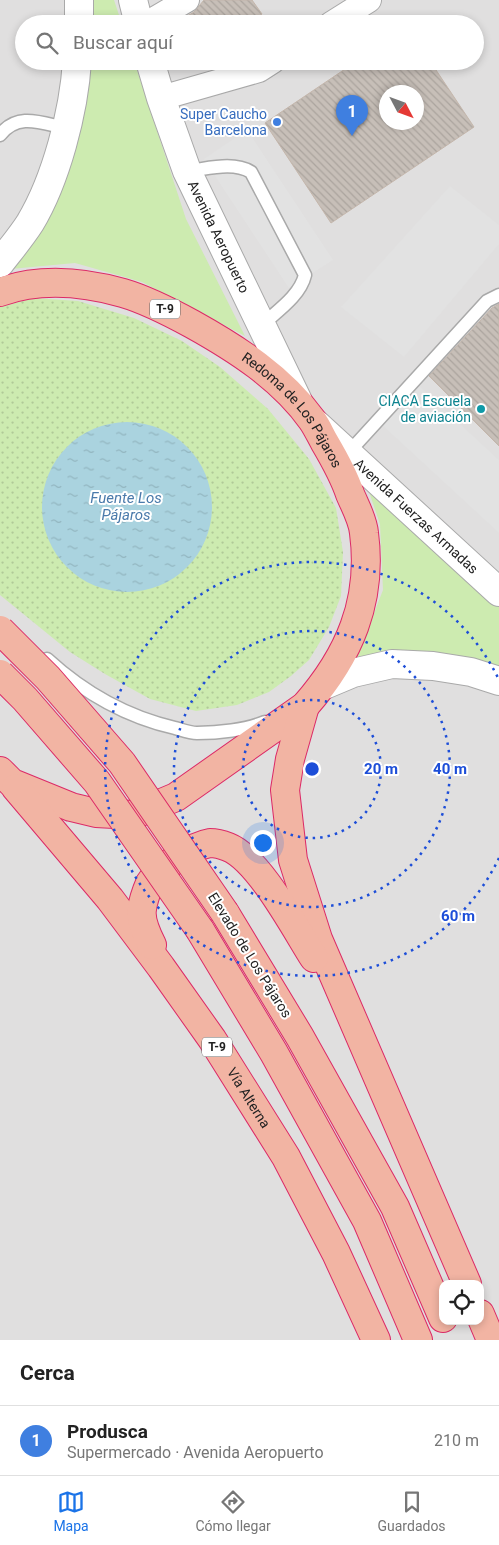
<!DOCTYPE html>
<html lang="es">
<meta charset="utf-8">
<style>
:root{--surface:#fff;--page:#f6f6f6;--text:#222;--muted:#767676;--line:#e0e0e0;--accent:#1a73e8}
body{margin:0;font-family:Roboto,sans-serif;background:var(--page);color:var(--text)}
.controls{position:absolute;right:15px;bottom:15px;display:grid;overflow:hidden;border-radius:10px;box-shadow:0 2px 8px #0003}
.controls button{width:45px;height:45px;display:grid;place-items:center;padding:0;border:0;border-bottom:1px solid var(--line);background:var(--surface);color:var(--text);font:25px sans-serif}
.compass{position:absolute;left:379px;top:85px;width:45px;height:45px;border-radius:50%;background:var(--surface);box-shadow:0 2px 8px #0003;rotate:131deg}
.you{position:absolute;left:262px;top:842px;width:18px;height:18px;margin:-12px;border:4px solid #fff;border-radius:50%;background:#1a73e8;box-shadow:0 0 0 8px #1a73e833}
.badge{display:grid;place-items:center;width:32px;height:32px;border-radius:50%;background:var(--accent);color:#fff;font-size:16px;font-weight:700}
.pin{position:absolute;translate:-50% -41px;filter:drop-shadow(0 1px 2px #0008)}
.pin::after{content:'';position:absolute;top:26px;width:18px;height:15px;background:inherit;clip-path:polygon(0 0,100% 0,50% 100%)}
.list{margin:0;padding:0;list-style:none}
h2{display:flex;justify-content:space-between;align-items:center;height:65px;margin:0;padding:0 20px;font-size:21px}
h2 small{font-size:16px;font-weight:400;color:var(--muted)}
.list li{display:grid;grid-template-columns:32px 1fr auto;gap:15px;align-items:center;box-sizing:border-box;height:70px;padding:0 20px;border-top:1px solid var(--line)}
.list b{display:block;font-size:19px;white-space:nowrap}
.list p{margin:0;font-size:16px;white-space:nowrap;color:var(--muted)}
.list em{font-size:16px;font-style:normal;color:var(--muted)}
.icon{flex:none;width:28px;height:28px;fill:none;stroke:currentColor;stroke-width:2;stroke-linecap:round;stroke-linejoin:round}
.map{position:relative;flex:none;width:499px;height:1340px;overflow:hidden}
.search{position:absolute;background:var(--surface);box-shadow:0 2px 8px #0003;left:15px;right:15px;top:15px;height:55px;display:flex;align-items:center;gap:12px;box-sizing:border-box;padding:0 18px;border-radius:28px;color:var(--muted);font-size:19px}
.sheet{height:135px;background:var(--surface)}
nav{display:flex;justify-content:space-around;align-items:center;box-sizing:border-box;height:70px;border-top:1px solid var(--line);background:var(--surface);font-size:14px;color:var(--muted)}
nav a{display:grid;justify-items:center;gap:2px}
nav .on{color:var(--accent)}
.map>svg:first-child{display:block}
</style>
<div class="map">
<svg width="499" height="1340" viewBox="0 0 499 1340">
<defs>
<pattern id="grass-dots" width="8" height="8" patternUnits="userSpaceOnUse" patternTransform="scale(1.25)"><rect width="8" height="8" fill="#cdebb0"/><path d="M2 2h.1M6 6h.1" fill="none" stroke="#b0c997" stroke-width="1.8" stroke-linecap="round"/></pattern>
<pattern id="water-ripples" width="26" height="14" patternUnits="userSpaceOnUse" patternTransform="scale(1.25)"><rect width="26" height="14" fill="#aad3df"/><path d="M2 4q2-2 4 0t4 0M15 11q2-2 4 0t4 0" fill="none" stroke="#92b5bf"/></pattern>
<pattern id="building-back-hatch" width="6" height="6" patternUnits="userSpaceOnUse" patternTransform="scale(1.25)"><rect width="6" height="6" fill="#c7bfb8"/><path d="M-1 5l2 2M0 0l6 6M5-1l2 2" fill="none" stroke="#aba49e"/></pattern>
</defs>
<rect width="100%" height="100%" fill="#f2efe9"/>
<path fill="#e0dfdf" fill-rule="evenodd" d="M0 0H499V1340H0ZM24 24H475V61H24ZM386 92H416V122H386ZM443 1284H480V1321H443Z"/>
<path fill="url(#grass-dots)" d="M34 298 78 301 134 318 182 341 220 367 268 409 309 459 336 508 343 552 341 596 329 627 309 660 291 676 269 692 237 705 196 711 150 699 105 674 70 652 0 595V307Z"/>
<g fill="#cdebb0">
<path d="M85 0H114L122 24H84Z"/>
<path d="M83 61H134L186 219 245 336 142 282 75 263 0 270 30 231Z"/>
<path d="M365 480 499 605V672L389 654 351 658 367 631 383 590 380 524Z"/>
</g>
<g fill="#e2e2e2">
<path d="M247 130 333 260 289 288 204 159Z"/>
<path d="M450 186 499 225V244L404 357 341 307Z"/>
<path d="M418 385 499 460V533L382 425Z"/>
</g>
<circle fill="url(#water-ripples)" cx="127" cy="507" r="85"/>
<g fill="url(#building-back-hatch)" stroke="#c4b6ab" fill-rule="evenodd">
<path d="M204 0H252L262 14 248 24H174L194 12Z"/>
<path d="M357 61H430L474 127 331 223 265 123ZM386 92H416V122H386Z"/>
<path d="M499 304V446L429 376 492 308Z"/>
</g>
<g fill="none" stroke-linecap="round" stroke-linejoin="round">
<defs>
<g id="service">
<path d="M0 135C18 112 41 123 65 128"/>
<path d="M187 171C207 169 233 161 251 172L305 275C300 296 277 311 262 325"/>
<path d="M349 452 487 301 499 295"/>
<path d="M47 659C83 692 127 717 175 728 182 730 190 733 197 733 218 733 246 730 265 722"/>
</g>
<g id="minor">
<path d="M146 24 187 0"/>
<path d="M331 24 369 0"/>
<path d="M161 98 259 70 273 61"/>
</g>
<g id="tertiary">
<path d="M133 0 139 24"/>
<path d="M79 24V0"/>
<path id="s1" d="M150 61 161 98 187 171 298 401"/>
<path d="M0 263C10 250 21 237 30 223 56 180 74 111 77 61"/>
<path id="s2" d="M316 424 499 592"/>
<path d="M322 686 353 673 392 664 433 666 471 672 499 681"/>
</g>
<g id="trunk">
<path id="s3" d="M0 292C39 278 84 282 123 293 147 300 170 312 192 324 237 349 282 378 312 420 317 427 321 436 325 443 335 460 344 476 350 494 355 506 363 520 364 533 373 601 349 656 305 706L176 797 133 815 96 813 71 807 12 783 0 771"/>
<path d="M305 706 290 759 285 790 293 860 318 939 467 1284"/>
<path id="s4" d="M16 788 110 899 161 967 212 1039 286 1157 336 1253 376 1340"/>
<path d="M225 913 300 1037 395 1207 443 1318"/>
<path d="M200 930 274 1053 367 1221 418 1340"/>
<path d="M152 945C147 935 140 921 142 909 143 901 147 890 150 883 159 868 192 846 210 843 214 843 223 845 228 847 259 859 296 930 314 958"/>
<path d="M480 1314 491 1340"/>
</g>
</defs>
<use href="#service" stroke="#a9a9a9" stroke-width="15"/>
<use href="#minor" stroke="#a9a9a9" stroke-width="26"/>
<use href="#tertiary" stroke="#a9a9a9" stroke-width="30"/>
<use href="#trunk" stroke="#dc2a67" stroke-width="30"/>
<use href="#service" stroke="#fff" stroke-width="12"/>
<use href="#minor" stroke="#fff" stroke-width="24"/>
<use href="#tertiary" stroke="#fff" stroke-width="28"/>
<use href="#trunk" stroke="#f2b4a3" stroke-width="28"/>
<defs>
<g id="trunk-bridge">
<path d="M0 630 48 678 122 763 225 913"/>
<path d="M0 674 25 699 97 782 200 930"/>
</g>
</defs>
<use href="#trunk-bridge" stroke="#dc2a67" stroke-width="30" stroke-linecap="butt"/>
<use href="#trunk-bridge" stroke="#f2b4a3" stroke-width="28"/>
</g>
<g fill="none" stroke="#1d4ed8" stroke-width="2.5" stroke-dasharray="2.5 5">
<circle cx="312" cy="769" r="69"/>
<circle cx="312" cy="769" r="138"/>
<path d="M499 858A207 207 0 1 1 499 680"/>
</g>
<circle fill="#3f7fe0" stroke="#fff" stroke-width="2" cx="277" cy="122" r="5"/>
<circle fill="#0f9aa8" stroke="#fff" stroke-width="2" cx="481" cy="409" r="5"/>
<g text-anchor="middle" stroke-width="4" stroke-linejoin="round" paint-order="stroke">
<g fill="#fff" stroke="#646464" stroke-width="1">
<rect x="150" y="299.5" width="30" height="19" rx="4"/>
<rect x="202" y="1037.5" width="30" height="19" rx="4"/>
</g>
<g font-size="12" font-weight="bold" fill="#222">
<text x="165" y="313">T-9</text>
<text x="217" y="1051">T-9</text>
</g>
<g font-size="14" fill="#366cbe" stroke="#fff" text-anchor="end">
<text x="267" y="119">Super Caucho<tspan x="267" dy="16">Barcelona</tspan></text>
</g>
<g font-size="14" fill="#222" stroke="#fff">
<text dy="5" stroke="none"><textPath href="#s1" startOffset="189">Avenida Aeropuerto</textPath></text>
<text dy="5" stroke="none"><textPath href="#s3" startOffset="335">Redoma de Los Pájaros</textPath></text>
<text dy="5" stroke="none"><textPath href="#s2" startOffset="136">Avenida Fuerzas Armadas</textPath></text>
<text transform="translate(250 955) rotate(58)" y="5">Elevado de Los Pájaros</text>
<text dy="5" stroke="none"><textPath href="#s4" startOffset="388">Vía Alterna</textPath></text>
</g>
<g font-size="14" fill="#0d838f" stroke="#fff" text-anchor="end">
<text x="471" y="406">CIACA Escuela<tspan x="471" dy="16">de aviación</tspan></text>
</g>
<g font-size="15" font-style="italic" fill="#4a7aab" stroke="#fff">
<text x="126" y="503">Fuente Los<tspan x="126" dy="17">Pájaros</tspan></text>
</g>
</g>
<circle cx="312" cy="769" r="8" fill="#1d4ed8" stroke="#fff" stroke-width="2.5"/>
<g font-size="15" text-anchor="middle" font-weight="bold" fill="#1d4ed8" stroke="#fff" stroke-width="4" stroke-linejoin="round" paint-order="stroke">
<text x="381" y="774">20 m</text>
<text x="450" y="774">40 m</text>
<text x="458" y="921">60 m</text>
</g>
</svg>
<div class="controls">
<button><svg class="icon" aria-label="locate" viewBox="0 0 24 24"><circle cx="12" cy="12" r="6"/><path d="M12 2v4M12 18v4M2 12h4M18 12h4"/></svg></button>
</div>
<svg class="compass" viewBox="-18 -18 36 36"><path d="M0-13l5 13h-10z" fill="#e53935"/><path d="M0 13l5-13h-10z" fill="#767676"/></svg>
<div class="you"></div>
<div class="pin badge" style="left:352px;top:136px;background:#3f7fe0">1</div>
<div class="search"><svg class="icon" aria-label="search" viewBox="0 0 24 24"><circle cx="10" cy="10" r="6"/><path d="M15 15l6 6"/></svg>Buscar aquí</div>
</div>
<section class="sheet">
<h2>Cerca<small></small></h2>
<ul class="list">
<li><span class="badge" style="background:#3f7fe0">1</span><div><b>Produsca</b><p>Supermercado · Avenida Aeropuerto</p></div><em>210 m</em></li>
</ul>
</section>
<nav>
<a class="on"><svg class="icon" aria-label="map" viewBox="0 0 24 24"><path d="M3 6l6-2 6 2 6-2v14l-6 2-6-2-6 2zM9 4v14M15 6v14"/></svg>Mapa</a>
<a><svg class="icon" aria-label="directions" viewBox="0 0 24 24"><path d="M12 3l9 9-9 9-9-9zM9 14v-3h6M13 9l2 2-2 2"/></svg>Cómo llegar</a>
<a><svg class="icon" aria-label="saved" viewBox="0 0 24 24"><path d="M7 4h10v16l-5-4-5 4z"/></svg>Guardados</a>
</nav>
